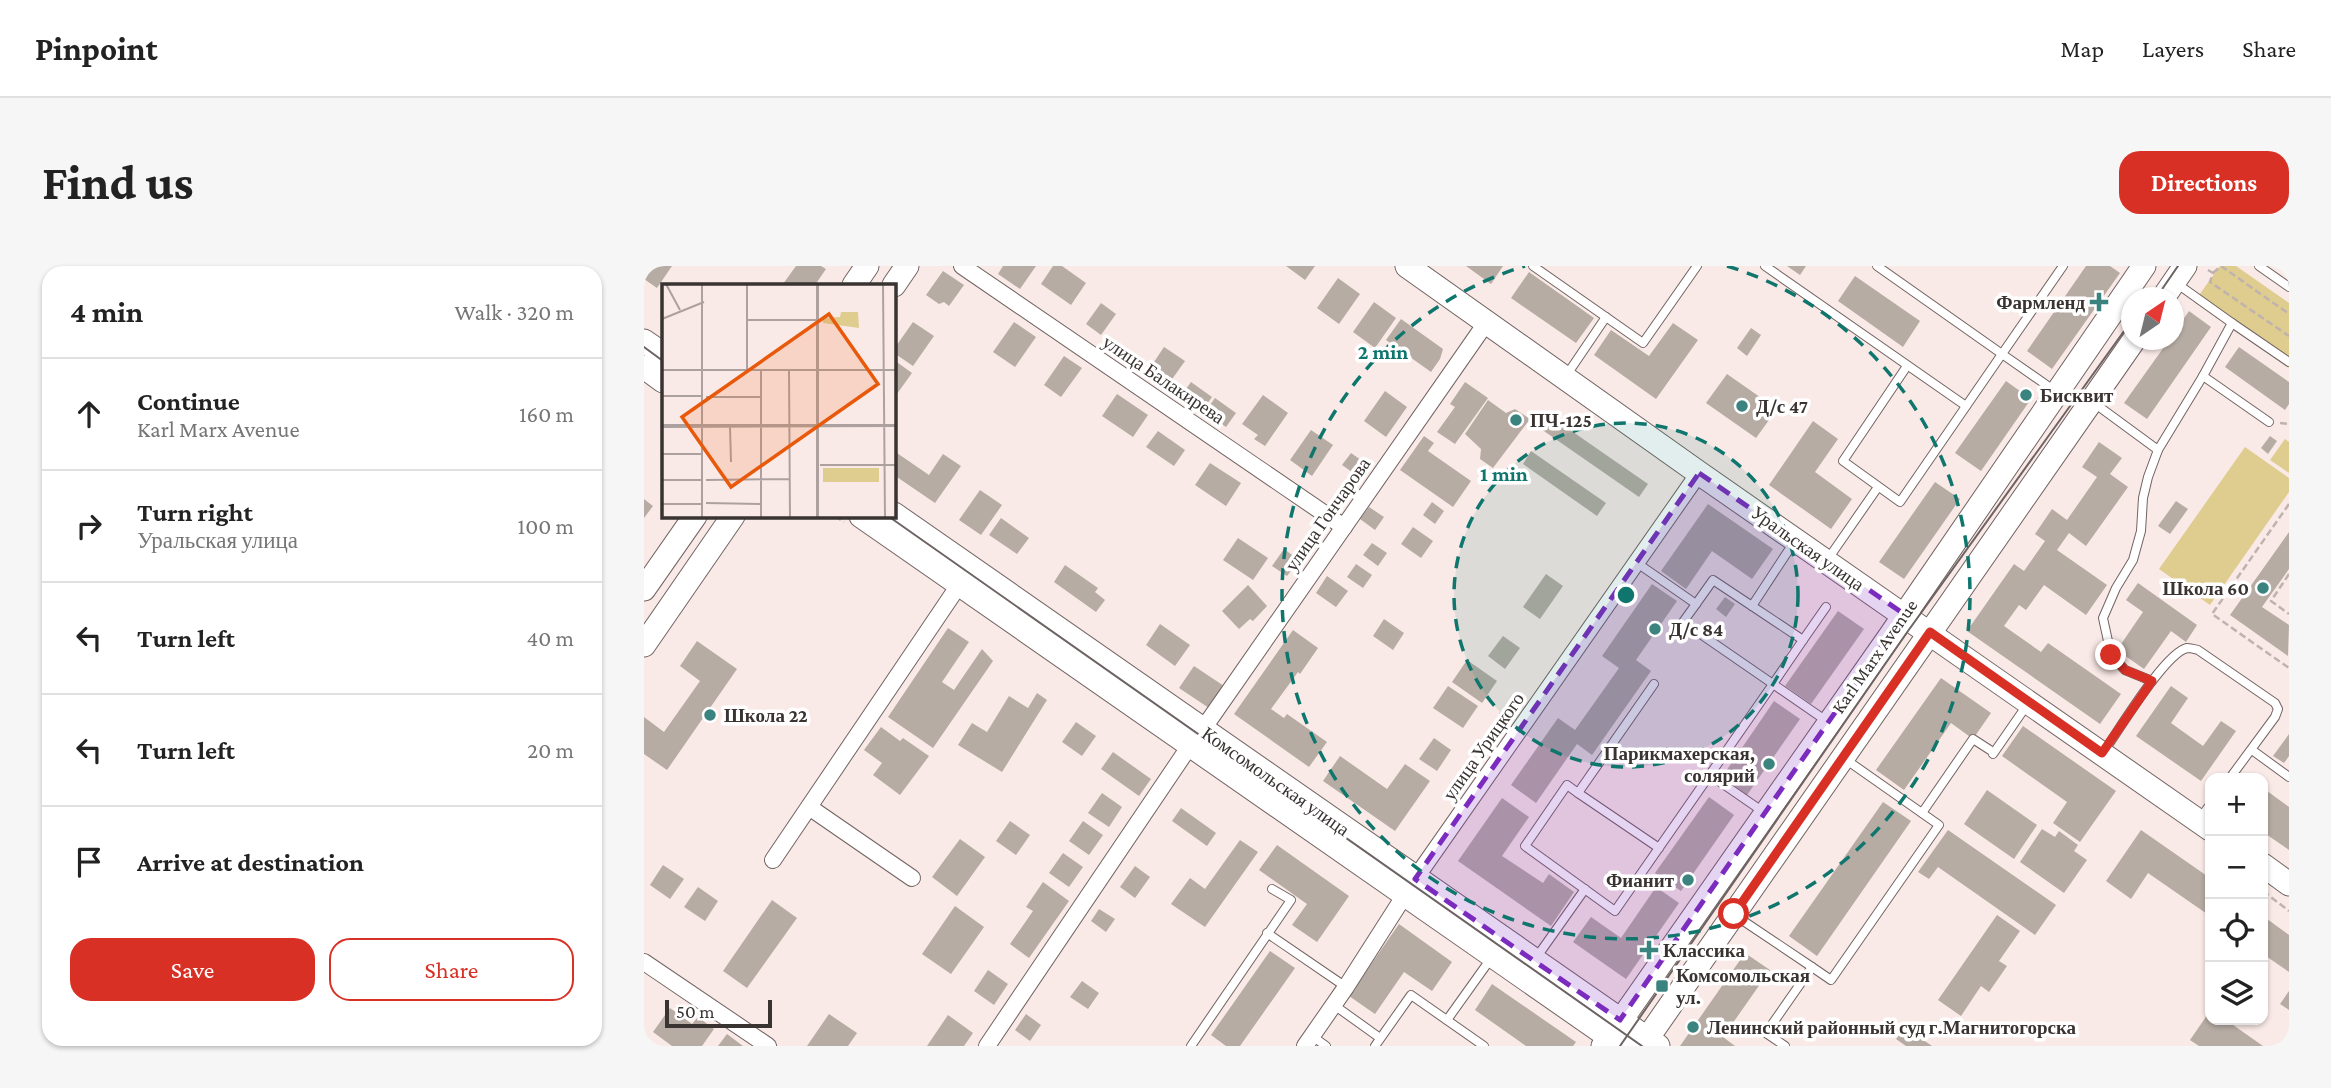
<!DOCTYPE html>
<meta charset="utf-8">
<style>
:root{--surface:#fff;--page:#f6f6f6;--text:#222;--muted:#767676;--line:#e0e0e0;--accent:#d93025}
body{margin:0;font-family:"Crimson Pro",serif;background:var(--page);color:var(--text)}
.controls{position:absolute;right:21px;bottom:21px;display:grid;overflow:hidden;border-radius:14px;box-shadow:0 2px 5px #0004}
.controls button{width:63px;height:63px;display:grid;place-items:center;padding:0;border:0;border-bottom:2px solid var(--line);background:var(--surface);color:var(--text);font:35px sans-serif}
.compass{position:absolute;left:1477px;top:21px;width:63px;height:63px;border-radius:50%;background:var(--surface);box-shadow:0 2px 5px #0004;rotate:35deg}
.scale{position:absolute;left:21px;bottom:18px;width:107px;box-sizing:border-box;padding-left:7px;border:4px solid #393332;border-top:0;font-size:19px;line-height:24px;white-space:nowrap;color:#393332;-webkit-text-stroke:5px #fff;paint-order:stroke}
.stop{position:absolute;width:21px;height:21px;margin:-16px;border:5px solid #d93025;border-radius:50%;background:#fff}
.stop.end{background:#d93025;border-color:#fff;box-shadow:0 2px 7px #0008}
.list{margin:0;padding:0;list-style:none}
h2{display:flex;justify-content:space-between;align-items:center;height:91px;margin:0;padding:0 28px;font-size:30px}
h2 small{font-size:23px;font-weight:400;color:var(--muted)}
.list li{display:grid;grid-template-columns:46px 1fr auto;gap:21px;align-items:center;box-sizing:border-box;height:112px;padding:0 28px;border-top:2px solid var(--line)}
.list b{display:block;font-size:26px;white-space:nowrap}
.list p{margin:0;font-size:23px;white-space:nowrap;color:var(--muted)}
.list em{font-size:23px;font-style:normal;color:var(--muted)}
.actions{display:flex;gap:14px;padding:21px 28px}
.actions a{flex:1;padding:16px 0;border:2px solid var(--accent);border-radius:21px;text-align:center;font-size:24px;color:var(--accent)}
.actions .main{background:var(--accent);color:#fff}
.icon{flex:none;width:38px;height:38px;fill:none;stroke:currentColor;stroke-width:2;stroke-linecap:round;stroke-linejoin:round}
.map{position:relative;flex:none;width:1645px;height:780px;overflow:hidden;border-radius:21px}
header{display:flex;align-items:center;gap:42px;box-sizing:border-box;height:98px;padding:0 35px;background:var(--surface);border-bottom:2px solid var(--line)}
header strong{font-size:33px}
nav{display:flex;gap:38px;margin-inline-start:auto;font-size:24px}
.intro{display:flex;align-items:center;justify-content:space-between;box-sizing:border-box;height:168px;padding:0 42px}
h1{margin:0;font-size:49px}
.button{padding:18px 32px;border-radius:21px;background:var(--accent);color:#fff;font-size:24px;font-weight:700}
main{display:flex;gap:42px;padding:0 42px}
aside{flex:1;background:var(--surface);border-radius:21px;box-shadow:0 2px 5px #0004}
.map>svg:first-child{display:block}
</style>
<header>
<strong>Pinpoint</strong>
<nav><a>Map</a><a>Layers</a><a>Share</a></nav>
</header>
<div class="intro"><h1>Find us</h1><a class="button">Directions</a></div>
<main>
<aside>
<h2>4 min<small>Walk · 320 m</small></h2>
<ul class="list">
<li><svg class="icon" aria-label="ahead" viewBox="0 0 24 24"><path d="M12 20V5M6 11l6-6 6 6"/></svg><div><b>Continue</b><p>Karl Marx Avenue</p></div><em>160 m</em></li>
<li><svg class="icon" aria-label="right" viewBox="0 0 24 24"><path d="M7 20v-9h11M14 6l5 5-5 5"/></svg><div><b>Turn right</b><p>Уральская улица</p></div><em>100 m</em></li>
<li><svg class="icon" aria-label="left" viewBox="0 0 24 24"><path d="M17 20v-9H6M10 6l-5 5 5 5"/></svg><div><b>Turn left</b></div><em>40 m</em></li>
<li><svg class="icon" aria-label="left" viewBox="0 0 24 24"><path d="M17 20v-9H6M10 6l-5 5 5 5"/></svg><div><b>Turn left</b></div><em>20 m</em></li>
<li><svg class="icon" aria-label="arrive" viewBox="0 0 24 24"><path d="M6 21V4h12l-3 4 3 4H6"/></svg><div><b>Arrive at destination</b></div></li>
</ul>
<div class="actions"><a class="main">Save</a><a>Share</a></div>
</aside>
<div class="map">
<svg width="1645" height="780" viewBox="0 0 1645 780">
<rect width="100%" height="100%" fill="#faeae7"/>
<g fill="#decd8e">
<path d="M1576 0H1592L1645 37V102L1550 36Z"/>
<path d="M1641 173 1645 176V207L1626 194Z"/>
<path d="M1601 181 1645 212V226L1566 339 1515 303Z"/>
</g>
<g fill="#b6aca3">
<path d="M0 0H28L13 22 0 13Z"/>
<path d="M152 0H177L182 3 171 19H141L139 18Z"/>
<path d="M359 0H392L376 23 354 8Z"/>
<path d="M409 0H418L442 17 427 39 397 18Z"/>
<path d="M642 0H671L661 14Z"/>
<path d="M822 0H859L847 18Z"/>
<path d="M1143 0H1162L1156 9Z"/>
<path d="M1442 0H1466L1476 7 1408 103 1383 85Z"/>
<path d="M299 5 320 19 305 40 300 36 295 38 282 29Z"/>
<path d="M885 6 950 52 932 77 867 32Z"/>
<path d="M1211 10 1276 55 1259 81 1194 35Z"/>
<path d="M694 12 716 28 695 58 673 42Z"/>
<path d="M730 36 752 52 731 82 709 66Z"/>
<path d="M457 37 472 48 457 69 442 58Z"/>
<path d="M1545 45 1567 61 1503 153 1480 137 1525 74H1530V67Z"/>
<path d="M757 53 799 83 796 93 787 106 742 74Z"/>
<path d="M269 56 290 70 269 100 250 87V83Z"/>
<path d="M370 56 392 71 371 101 349 86Z"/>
<path d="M1029 57 1054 74 1012 133 950 89 967 64 1005 90Z"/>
<path d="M1107 62 1117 69 1103 90 1093 82Z"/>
<path d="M520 81 541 95 526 116 506 102Z"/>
<path d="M1595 81 1645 116V138L1641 144 1581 101Z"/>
<path d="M420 90 438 102 417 131 400 119Z"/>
<path d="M250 94 268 107 250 132Z"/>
<path d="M1083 108 1133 143 1112 172 1062 137Z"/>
<path d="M1362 115 1387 133 1337 205 1311 187Z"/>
<path d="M547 116 568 131 558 145 537 130Z"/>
<path d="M821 116 844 132 811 178 793 166 811 141 806 138Z"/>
<path d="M741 125 763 141 742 171 720 155Z"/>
<path d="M473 128 504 149 489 171 458 150Z"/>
<path d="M619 129 644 147 621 180 610 173 614 169 598 158Z"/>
<path d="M571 132 592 147 582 161 561 146Z"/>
<path d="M844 134 862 147 871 143 886 153 849 202 836 193 837 183 821 168Z"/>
<path d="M906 150 1004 218 995 231 897 163Z"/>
<path d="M1169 155 1194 173 1171 206 1208 233 1187 263 1125 219Z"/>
<path d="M667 164 689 179 668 210 646 194Z"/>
<path d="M514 165 541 184 530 200 502 181Z"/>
<path d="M780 170 790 177 784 185 827 215 809 241 756 204Z"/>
<path d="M1626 170 1633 175 1624 188 1617 182Z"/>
<path d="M1455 176 1478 192 1466 208 1484 221 1442 280 1425 267 1413 284 1463 319 1442 349 1400 319 1382 344 1375 339 1360 360 1397 386 1404 377 1477 428 1456 458 1323 365 1370 298 1380 305 1401 275 1391 268 1408 243 1423 254 1453 211 1438 201Z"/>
<path d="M250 185 285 209 299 188 317 200 291 237 250 209Z"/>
<path d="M887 185 962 237 953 250 879 198Z"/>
<path d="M707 187 727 201 718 213 698 199Z"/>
<path d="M566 197 597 217 582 240 551 219Z"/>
<path d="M1291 216 1316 233 1260 313 1235 296Z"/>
<path d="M336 224 358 239 337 269 315 254Z"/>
<path d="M0 233 9 240 0 252Z"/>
<path d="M1532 235 1544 243 1526 268 1514 260Z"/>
<path d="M788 236 800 245 791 258 779 249Z"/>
<path d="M1064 238 1129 283 1108 313 1068 285 1042 323 1017 305Z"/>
<path d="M725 241 740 251 731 264 716 253Z"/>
<path d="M357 252 385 272 373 288 345 269Z"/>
<path d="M769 261 789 275 777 292 757 278Z"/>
<path d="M1645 266V303L1618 341 1645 359 1644 390 1586 349Z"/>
<path d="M594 272 624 292 609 314 579 294Z"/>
<path d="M728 277 743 287 734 300 719 289Z"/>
<path d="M640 283 655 294 643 310 628 300Z"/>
<path d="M712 298 728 309 719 322 703 311Z"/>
<path d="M421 299 454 322 451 326 461 334 452 346 410 316Z"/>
<path d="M902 308 919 320 896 353 879 341Z"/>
<path d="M683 310 704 325 692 341 672 327Z"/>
<path d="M1494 317 1553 359 1542 376 1527 365 1500 403 1473 384 1499 346 1482 334Z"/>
<path d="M1008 318 1033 335 992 394 1007 405 948 489 933 478 892 537 867 519 914 452 931 464 975 402 958 390Z"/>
<path d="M604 319 623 340 609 355 606 353 595 363 578 345Z"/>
<path d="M1081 331 1091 338 1082 351 1072 343Z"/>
<path d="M1194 345 1220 363 1167 438 1141 420Z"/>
<path d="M740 353 760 367 749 384 729 370Z"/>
<path d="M516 358 546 379 531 400 502 379Z"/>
<path d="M304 362 325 376 298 416 310 424 338 383 349 395 289 482 244 451Z"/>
<path d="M649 364 674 382 656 408 654 406 627 443 640 452 643 448 683 476 665 501 590 448Z"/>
<path d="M859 370 876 382 861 403 844 390Z"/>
<path d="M53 375 93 403 23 504 0 488V451L20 466 56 415 36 400Z"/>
<path d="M823 394 853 415 838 437 808 416Z"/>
<path d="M550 400 580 420 565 442 535 422Z"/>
<path d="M1297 412 1347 447 1329 473 1307 457 1260 524 1232 504Z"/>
<path d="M804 420 834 440 819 462 789 442Z"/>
<path d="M1527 420 1544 432 1527 457 1559 480 1577 455 1592 465 1557 515 1492 470Z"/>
<path d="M393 427 403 434 358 506 314 479 328 457 343 466 365 430 384 442Z"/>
<path d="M1130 435 1156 453 1103 529 1078 511Z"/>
<path d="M432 456 452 470 438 490 418 476Z"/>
<path d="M1379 460 1472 525 1436 576 1409 557 1423 536 1358 490Z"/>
<path d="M237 461 256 475 259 472 285 490 256 529 229 509 238 497 220 484Z"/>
<path d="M1645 468V490L1640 497 1629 490Z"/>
<path d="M790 472 807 484 793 505 775 493Z"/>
<path d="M469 486 507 513 495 530 457 503Z"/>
<path d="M696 490 743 523 761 498 786 515 751 565 679 515Z"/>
<path d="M1619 522 1645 541V584L1619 566Z"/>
<path d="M1343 524 1393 559 1370 593 1320 558Z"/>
<path d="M458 527 478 541 465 561 444 547Z"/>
<path d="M1065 531 1090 549 1037 625 1011 607Z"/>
<path d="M858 532 885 551 858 590 899 617 905 608 930 626 907 660 814 595Z"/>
<path d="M1239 536 1267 555 1173 690 1145 670Z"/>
<path d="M537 542 572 567 563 580 528 555Z"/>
<path d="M366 555 386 569 372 589 352 575Z"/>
<path d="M439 555 459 569 445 589 425 575Z"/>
<path d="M1398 563 1411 571 1415 565 1434 579 1430 585 1443 594 1420 627 1376 596Z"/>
<path d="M1304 564 1412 639 1391 669 1294 601 1285 613 1274 606Z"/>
<path d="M1497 564 1566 612V650L1504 607 1487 633 1462 615Z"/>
<path d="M316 573 341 591 313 630 288 611Z"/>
<path d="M596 574 614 586 561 661 527 638 546 612 561 623Z"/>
<path d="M633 579 705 630 673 676 648 659 663 638 615 604Z"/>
<path d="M419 587 439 601 425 621 405 607Z"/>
<path d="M19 599 40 613 26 633 6 619Z"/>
<path d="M491 600 506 611 491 632 476 621Z"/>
<path d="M399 616 425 635 385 692 366 678 389 645 382 641Z"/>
<path d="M54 621 74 635 61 655 40 641Z"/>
<path d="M1012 621 1035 637 982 713 929 676 947 651 977 672Z"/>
<path d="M128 634 153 652 103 722 79 705Z"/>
<path d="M311 640 340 661 307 708 278 688Z"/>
<path d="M455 643 471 653 462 666 447 655Z"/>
<path d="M1353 649 1376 665 1355 695 1363 700 1345 726 1337 720 1317 750 1294 734Z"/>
<path d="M1619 650 1645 669V706L1619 688Z"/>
<path d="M755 658 808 696 788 725 760 706 731 748 705 730Z"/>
<path d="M626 685 651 702 596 780H582L567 769Z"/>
<path d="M1101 687 1126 704 1079 771 1091 780H1036Z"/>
<path d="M344 704 364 718 350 739 330 725Z"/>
<path d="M438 715 455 727 444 743 426 731Z"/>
<path d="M848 718 932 776 929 780H882L831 744Z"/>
<path d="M1645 725V744L1636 738Z"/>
<path d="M26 742 48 758 54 751 70 763 58 780H28L9 766Z"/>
<path d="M1566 745V754H1582L1619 780H1555L1546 774Z"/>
<path d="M185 748 213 767 204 780H163Z"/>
<path d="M382 748 397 759 386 775 371 764Z"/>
<path d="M304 749 329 767 320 780H283Z"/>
<path d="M1261 761 1288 780H1262L1252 773Z"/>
<path d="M83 768 99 780H74Z"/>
</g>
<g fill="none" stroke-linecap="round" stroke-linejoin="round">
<defs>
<g id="lane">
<path d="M889 0 999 77 1053 0"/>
<path d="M1121 0 1322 140"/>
<path d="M1233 0 1358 88 1256 236 1199 195 1263 100"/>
<path d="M1615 0 1645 21"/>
<path d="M1532 17 1588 57 1559 110 1625 156"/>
<path d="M1588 57 1645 96"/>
<path d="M922 110 962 51"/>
<path d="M1411 125 1358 88 1419 0"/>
<path d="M1450 137 1514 184 1559 110"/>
<path d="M1184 293 1234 221"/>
<path d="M993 297 1052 338 1069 314 1108 340 1150 276"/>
<path d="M1052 338 1039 356 1129 418 1159 374 1108 340"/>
<path d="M1159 374 1182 341"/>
<path d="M1508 415 1481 404 1467 389 1459 352 1472 322 1489 294 1497 265 1499 232 1504 211 1514 184"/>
<path d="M1010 418 934 527 923 519 881 580 971 645 1129 418 1184 456"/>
<path d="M1608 484 1645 511"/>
<path d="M1460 485C1475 464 1521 387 1543 382 1547 382 1550 383 1554 384L1631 437 1634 443 1631 451 1586 512"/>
<path d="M1349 488 1383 439"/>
<path d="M1066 509 1121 547"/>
<path d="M934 527 1015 582"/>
<path d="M1562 544 1566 539"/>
<path d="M1278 547 1329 473 1346 484"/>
<path d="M1092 650 1168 701 1122 767 1141 780"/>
<path d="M623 667 702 721"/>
<path d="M892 692 941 623"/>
<path d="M1168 701 1187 714 1295 559 1201 493"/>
<path d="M690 739 736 772"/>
<path d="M803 754 848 691"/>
<path d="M668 770 682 780"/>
<path d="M547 780 647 634 628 623"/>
<path d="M731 780 767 729 840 780"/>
</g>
<g id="street">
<path d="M318 0 700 261"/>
<path d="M559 463 842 57"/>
<path d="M165 541 268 612"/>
<path d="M129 594 315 319"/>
<path d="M0 696 124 780"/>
<path d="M343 780 547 478"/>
<path d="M661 780 702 721 771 613 1055 207"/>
</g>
<g id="secondary">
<path d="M763 0 1055 207 1566 563"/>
<path d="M210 19 223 0"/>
<path d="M250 19 263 0"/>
<path d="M1519 32 1541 0"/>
<path d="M0 75 19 88"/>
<path d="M0 101 19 115"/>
<path d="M250 248 1014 780"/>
<path d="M217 250 978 780"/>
<path d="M0 323 51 250"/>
<path d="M0 379 89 250"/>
<path d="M1619 599 1645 618"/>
<path d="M959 780 1246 370 1500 0"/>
<path d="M998 780 1490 74"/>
</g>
</defs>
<use href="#lane" stroke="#716462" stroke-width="10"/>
<use href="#street" stroke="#716462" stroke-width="18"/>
<use href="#secondary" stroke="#716462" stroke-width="25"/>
<g stroke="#bfb2af" stroke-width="2.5" stroke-dasharray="7 3.5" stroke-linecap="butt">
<path d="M1564 4 1569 7 1566 16 1645 70"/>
<path d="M1569 7 1577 0 1645 48"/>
<path d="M1636 157 1645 158"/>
<path d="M1645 238 1568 348 1645 402"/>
<path d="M191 250 200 256"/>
<path d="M1645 308 1627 335 1645 348"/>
<path d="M1619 625 1645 645"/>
</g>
<use href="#lane" stroke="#fff" stroke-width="8"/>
<use href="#street" stroke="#fff" stroke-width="16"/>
<use href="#secondary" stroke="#fff" stroke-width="23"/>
<g stroke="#6c6362" stroke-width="2">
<path d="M1512 32 1534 0"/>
<path d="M0 81 19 95"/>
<path d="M244 250 998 780"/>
<path d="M976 780 1264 365 1488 54"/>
</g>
</g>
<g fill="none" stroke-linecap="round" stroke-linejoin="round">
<path stroke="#d93025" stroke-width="9" d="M1090 648 1286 366 1458 487 1508 415 1481 404 1467 389"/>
</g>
<path fill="#7b2cbf" fill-opacity="0.2" stroke="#7b2cbf" stroke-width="5" stroke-dasharray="14 9" stroke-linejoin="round" d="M1055 207 1260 348 976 754 771 613Z"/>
<circle cx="982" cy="329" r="172" fill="#0f766e" fill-opacity=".12"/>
<g fill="none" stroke="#0f766e" stroke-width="3.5" stroke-dasharray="12 9">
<circle cx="982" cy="329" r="172"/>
<path d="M1083 0A344 344 0 1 1 881 0"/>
</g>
<g fill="#3b837f" stroke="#fff" stroke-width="2.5">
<path d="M1451.5 25.5h7v7h7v7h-7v7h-7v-7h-7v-7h7z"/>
<circle cx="1382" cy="129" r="7"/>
<circle cx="1098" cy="140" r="7"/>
<circle cx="872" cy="154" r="7"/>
<circle cx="1619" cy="322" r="7"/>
<circle cx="1011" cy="363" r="7"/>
<circle cx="66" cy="449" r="7"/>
<circle cx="1125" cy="498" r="7"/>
<circle cx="1044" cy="614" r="7"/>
<path d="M1001.5 673.5h7v7h7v7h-7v7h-7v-7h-7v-7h7z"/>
<rect x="1011" y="713" width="14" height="14" rx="3.5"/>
<circle cx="1049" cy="761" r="7"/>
</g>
<g text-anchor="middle" stroke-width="7" stroke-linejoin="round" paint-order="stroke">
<g font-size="19" font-weight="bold" fill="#393332" stroke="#fff" text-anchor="start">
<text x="1441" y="43" text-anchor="end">Фармленд</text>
<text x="1396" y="136">Бисквит</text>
<text x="1112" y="147">Д/с 47</text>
<text x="886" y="161">ПЧ-125</text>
<text x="1605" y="329" text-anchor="end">Школа 60</text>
<text x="1025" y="370">Д/с 84</text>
<text x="80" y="456">Школа 22</text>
<text x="1111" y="494" text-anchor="end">Парикмахерская,<tspan x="1111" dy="22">солярий</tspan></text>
<text x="1030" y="621" text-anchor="end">Фианит</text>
<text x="1019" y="691">Классика</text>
<text x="1032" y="716">Комсомольская<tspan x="1032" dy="22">ул.</tspan></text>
<text x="1063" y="768">Ленинский районный суд г.Магнитогорска</text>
</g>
<g font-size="19" fill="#393332" stroke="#fff">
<text transform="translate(520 113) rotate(34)" y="7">улица Балакирева</text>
<text transform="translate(683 248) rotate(-55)" y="7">улица Гончарова</text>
<text transform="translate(1164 282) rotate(35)" y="7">Уральская улица</text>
<text transform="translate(1230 390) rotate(-55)" y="7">Karl Marx Avenue</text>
<text transform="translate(839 480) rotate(-55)" y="7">улица Урицкого</text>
<text transform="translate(632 515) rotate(35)" y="7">Комсомольская улица</text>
</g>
</g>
<g transform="translate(18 18)">
<rect width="234" height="234" fill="#faeae7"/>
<path d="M179 28H196L197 44 161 39V34L178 33ZM161 184H217V198H161Z" fill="#decd8e"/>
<path fill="none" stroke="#ada19f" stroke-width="2" d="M4 0 18 26M40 0V234M155 0V234M156 0V234M221 0 223 234M0 35 42 18M85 36H154M85 85V0M0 86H235M99 86V140M127 86 128 234M0 112H40M44 113H99M0 141H235M0 143 235 142M68 143 69 178M0 170H39M158 181H235M0 196H40M44 196 128 195M44 219 98 220M0 220H40M99 234V142"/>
<path fill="#e8590c" fill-opacity="0.15" stroke="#e8590c" stroke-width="3.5" d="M167 30 216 100 69 203 20 133Z"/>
<rect width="234" height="234" fill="none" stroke="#393332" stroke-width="3.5"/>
</g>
<circle cx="982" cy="329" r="10" fill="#0f766e" stroke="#fff" stroke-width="3.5"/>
<g font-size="21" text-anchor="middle" font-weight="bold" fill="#0f766e" stroke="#fff" stroke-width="7" stroke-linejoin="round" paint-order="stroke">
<text x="739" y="93">2 min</text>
<text x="860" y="215">1 min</text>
</g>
</svg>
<div class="controls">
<button>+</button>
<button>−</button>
<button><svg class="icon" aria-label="locate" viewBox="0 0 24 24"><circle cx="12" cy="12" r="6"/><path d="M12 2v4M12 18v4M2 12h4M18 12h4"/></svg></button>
<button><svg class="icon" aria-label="layers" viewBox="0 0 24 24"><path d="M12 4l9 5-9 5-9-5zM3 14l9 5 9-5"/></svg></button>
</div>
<svg class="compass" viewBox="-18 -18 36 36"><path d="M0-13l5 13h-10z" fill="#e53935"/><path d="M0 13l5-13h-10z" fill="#767676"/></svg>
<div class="scale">50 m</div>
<div class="stop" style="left:1090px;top:648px"></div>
<div class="stop end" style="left:1467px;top:389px"></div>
</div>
</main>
